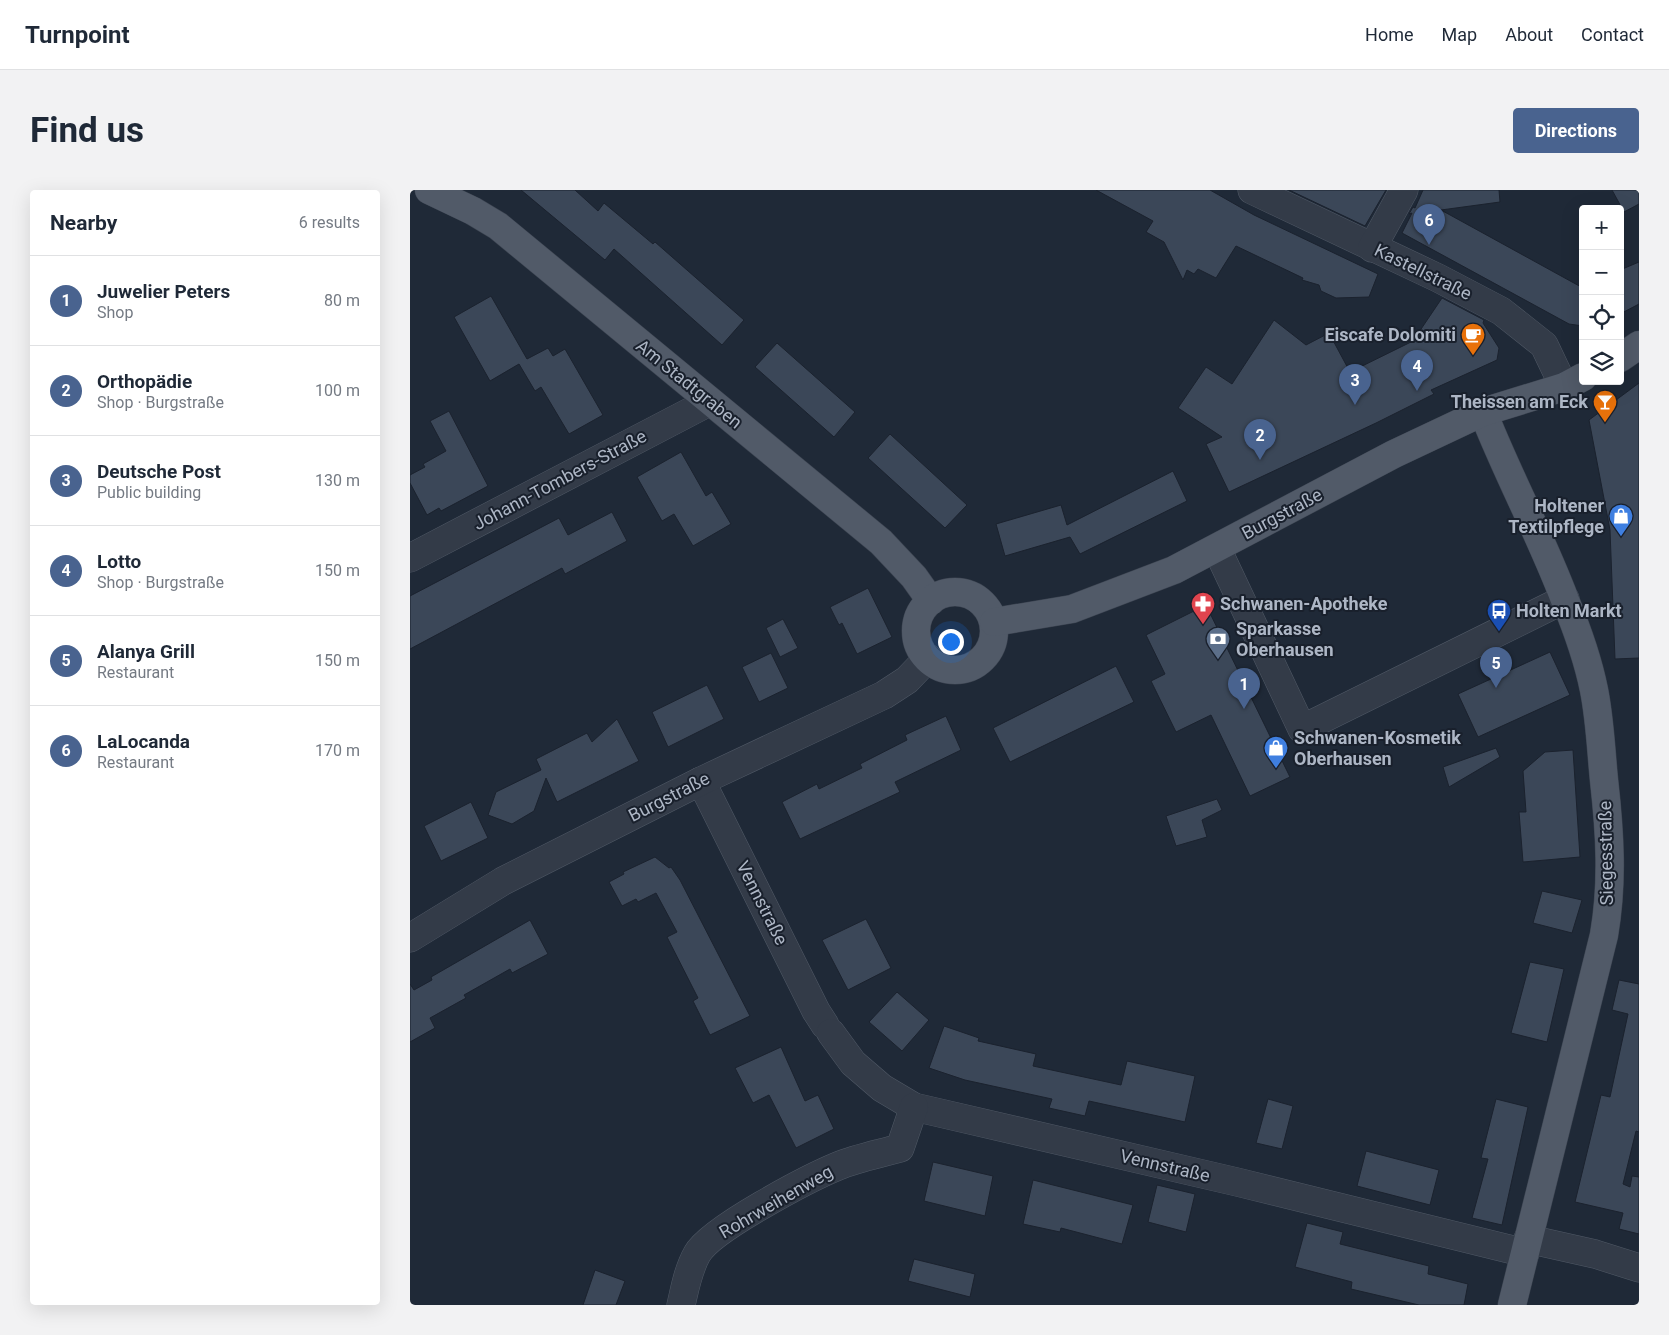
<!DOCTYPE html>
<meta charset="utf-8">
<style>
:root{--surface:#fff;--page:#f2f2f3;--text:#1f2937;--muted:#747a83;--line:#e0e1e3;--accent:#49638f}
body{margin:0;font-family:Roboto,sans-serif;background:var(--page);color:var(--text)}
.controls{position:absolute;right:15px;top:15px;display:grid;overflow:hidden;border-radius:5px;box-shadow:0 5px 20px #0002}
.controls button{width:45px;height:45px;display:grid;place-items:center;padding:0;border:0;border-bottom:1px solid var(--line);background:var(--surface);color:var(--text);font:25px sans-serif}
.you{position:absolute;left:540px;top:451px;width:18px;height:18px;margin:-12px;border:4px solid #fff;border-radius:50%;background:#1a73e8;box-shadow:0 0 0 8px #1a73e833}
.badge{display:grid;place-items:center;width:32px;height:32px;border-radius:50%;background:var(--accent);color:#fff;font-size:16px;font-weight:700}
.pin{position:absolute;translate:-50% -41px;filter:drop-shadow(0 1px 2px #0008)}
.pin::after{content:'';position:absolute;top:26px;width:18px;height:15px;background:inherit;clip-path:polygon(0 0,100% 0,50% 100%)}
.list{margin:0;padding:0;list-style:none}
h2{display:flex;justify-content:space-between;align-items:center;height:65px;margin:0;padding:0 20px;font-size:21px}
h2 small{font-size:16px;font-weight:400;color:var(--muted)}
.list li{display:grid;grid-template-columns:32px 1fr auto;gap:15px;align-items:center;box-sizing:border-box;height:90px;padding:0 20px;border-top:1px solid var(--line)}
.list b{display:block;font-size:19px;white-space:nowrap}
.list p{margin:0;font-size:16px;white-space:nowrap;color:var(--muted)}
.list em{font-size:16px;font-style:normal;color:var(--muted)}
.icon{flex:none;width:28px;height:28px;fill:none;stroke:currentColor;stroke-width:2;stroke-linecap:round;stroke-linejoin:round}
.map{position:relative;flex:none;width:1229px;height:1115px;overflow:hidden;border-radius:5px}
header{display:flex;align-items:center;gap:30px;box-sizing:border-box;height:70px;padding:0 25px;background:var(--surface);border-bottom:1px solid var(--line)}
header strong{font-size:24px}
nav{display:flex;gap:28px;margin-inline-start:auto;font-size:18px}
.intro{display:flex;align-items:center;justify-content:space-between;box-sizing:border-box;height:120px;padding:0 30px}
h1{margin:0;font-size:35px}
.button{padding:12px 22px;border-radius:5px;background:var(--accent);color:#fff;font-size:18px;font-weight:700}
main{display:flex;gap:30px;padding:0 30px}
aside{flex:1;background:var(--surface);border-radius:5px;box-shadow:0 5px 20px #0002}
.map>svg:first-child{display:block}
</style>
<header>
<strong>Turnpoint</strong>
<nav><a>Home</a><a>Map</a><a>About</a><a>Contact</a></nav>
</header>
<div class="intro"><h1>Find us</h1><a class="button">Directions</a></div>
<main>
<aside>
<h2>Nearby<small>6 results</small></h2>
<ul class="list">
<li><span class="badge">1</span><div><b>Juwelier Peters</b><p>Shop</p></div><em>80 m</em></li>
<li><span class="badge">2</span><div><b>Orthopädie</b><p>Shop · Burgstraße</p></div><em>100 m</em></li>
<li><span class="badge">3</span><div><b>Deutsche Post</b><p>Public building</p></div><em>130 m</em></li>
<li><span class="badge">4</span><div><b>Lotto</b><p>Shop · Burgstraße</p></div><em>150 m</em></li>
<li><span class="badge">5</span><div><b>Alanya Grill</b><p>Restaurant</p></div><em>150 m</em></li>
<li><span class="badge">6</span><div><b>LaLocanda</b><p>Restaurant</p></div><em>170 m</em></li>
</ul>
</aside>
<div class="map">
<svg width="1229" height="1115" viewBox="0 0 1229 1115">
<rect width="100%" height="100%" fill="#1f2937"/>
<g fill="#3b4758" stroke="#1b222e">
<path d="M111 0H165L188 21 194 13 243 54 245 52 334 130 312 155 204 59 195 70Z"/>
<path d="M686 0H800L844 25 968 84 959 107 926 108 911 101 909 95 892 90 893 88 826 56 806 88 788 79 784 84 777 80 773 90 754 52 736 42 743 31Z"/>
<path d="M879 0H976L955 36Z"/>
<path d="M1013 0H1089L1090 12 1031 20 1173 98V136L1159 134 992 43 1002 23 999 24 1003 17 1005 18Z"/>
<path d="M1202 0H1229V14L1214 22Z"/>
<path d="M1229 72V114L1210 124V80Z"/>
<path d="M81 106 117 169 138 158 143 166 155 159 193 225 159 244 131 197 125 201 109 174 80 191 44 127Z"/>
<path d="M1032 108 1074 130 1073 133 1089 158 1087 170 1021 200 1024 204 966 233 819 302 796 254 812 247 768 218 796 177 822 194 864 130 896 155 919 143 940 182 1003 151Z"/>
<path d="M367 153 445 222 424 247 345 177Z"/>
<path d="M1229 193V468L1205 469 1200 340 1179 230Z"/>
<path d="M39 221 78 296 31 321 29 318 17 325 0 293V285L15 277 13 274 36 261 20 231Z"/>
<path d="M480 244 557 315 535 338 458 268Z"/>
<path d="M271 262 296 306 302 302 321 334 283 356 264 324 252 331 227 287Z"/>
<path d="M763 281 777 311 670 364 660 347 595 366 586 334 651 315 657 335Z"/>
<path d="M202 322 217 351 155 384 152 378 0 459V406L149 328 158 345Z"/>
<path d="M458 398 482 447 447 464 432 433 429 435 420 417Z"/>
<path d="M796 415 880 587 840 606 801 525 766 542 741 491 755 484 736 445Z"/>
<path d="M373 429 388 458 370 467 356 438Z"/>
<path d="M1140 462 1160 505 1068 547 1048 504Z"/>
<path d="M361 463 378 498 349 512 332 477Z"/>
<path d="M706 476 724 512 600 572 583 538Z"/>
<path d="M297 495 314 529 258 557 242 522Z"/>
<path d="M536 526 551 560 485 592 490 602 390 649 372 612 407 594 409 599 452 578 450 574 497 550 495 545Z"/>
<path d="M207 529 229 571 147 612 136 588 124 621 102 634 78 625 86 602 131 580 126 569 177 543 182 552Z"/>
<path d="M1086 558 1090 567 1039 597 1033 577Z"/>
<path d="M1163 560 1170 667 1113 672 1109 622H1116L1113 581 1135 562Z"/>
<path d="M807 609 812 620 792 630 797 647 766 656 756 626Z"/>
<path d="M61 612 78 648 31 671 14 636Z"/>
<path d="M245 667 259 678 261 677 270 690 340 826 300 845 283 811 288 808 257 747 267 742 246 703 228 712 226 709 212 716 199 692 214 684 213 682Z"/>
<path d="M1132 701 1172 710 1162 743 1123 733Z"/>
<path d="M456 729 481 778 438 800 412 750Z"/>
<path d="M120 730 138 764 102 783 100 779 54 805 56 808 20 828 25 838 0 852V794L4 800 22 790 21 787Z"/>
<path d="M1120 772 1154 779 1137 852 1101 843Z"/>
<path d="M1209 790 1229 794V942L1226 941 1213 994 1220 997 1222 986 1229 987V1044L1209 1039 1213 1023 1165 1012 1191 905 1200 907 1218 824 1202 820Z"/>
<path d="M487 802 519 830 492 861 459 832Z"/>
<path d="M534 836 569 848 568 851 626 864 623 876 711 895 717 871 785 886 775 932 679 911 675 926 639 918 642 909 555 890 519 878Z"/>
<path d="M371 857 395 911 408 905 424 939 386 958 359 905 343 913 325 878Z"/>
<path d="M858 909 883 916 872 959 846 953Z"/>
<path d="M1086 909 1118 917 1092 1035 1062 1028 1078 969 1071 968Z"/>
<path d="M956 961 1029 980 1020 1015 947 996Z"/>
<path d="M523 972 583 986 575 1026 514 1011Z"/>
<path d="M623 990 723 1015 712 1054 651 1038 650 1042 613 1034Z"/>
<path d="M747 995 785 1004 776 1042 738 1032Z"/>
<path d="M897 1033 933 1042 930 1054 1019 1076 1018 1084 1058 1094 1054 1115H1009L941 1099 942 1092 885 1077Z"/>
<path d="M504 1069 565 1084 560 1107 498 1091Z"/>
<path d="M185 1080 215 1091 206 1115H173Z"/>
</g>
<g fill="none" stroke-linecap="round" stroke-linejoin="round">
<defs>
<g id="minor">
<path d="M842 0 1028 88 1091 121 1134 155 1154 197"/>
<path d="M962 58 994 0"/>
<path d="M807 359 892 539 1155 409"/>
<path d="M0 368 299 212"/>
<path d="M291 591 406 821 415 835"/>
<path d="M0 748 93 691 291 591 474 505 497 490 518 468"/>
<path d="M421 843 443 873 472 898 504 917 827 992 1115 1063"/>
<path d="M1118 1049 1185 1064 1229 1078"/>
<path d="M271 1115C275 1098 278 1080 287 1064 301 1039 399 988 428 976 447 968 469 964 490 958L504 917"/>
</g>
<g id="major">
<path d="M19 0 63 21 88 36 471 352 504 387 521 411"/>
<path d="M1210 168 1229 155"/>
<path d="M1073 222C1098 286 1131 346 1155 410 1167 439 1178 470 1184 500 1190 530 1191 560 1194 590 1200 643 1203 693 1194 745L1102 1115"/>
<circle cx="545" cy="441" r="39"/>
<path d="M584 432 662 419 764 380 984 264 1073 222 1154 197 1173 187"/>
</g>
</defs>
<use href="#minor" stroke="#505966" stroke-width="29"/>
<use href="#major" stroke="#3c4451" stroke-width="29"/>
<use href="#minor" stroke="#333b48" stroke-width="28"/>
<use href="#major" stroke="#515a68" stroke-width="28"/>
</g>
<defs>
<symbol id="cafe-pin" viewBox="-11 -11 22 30"><path d="M0 17L-7.5 6A9.5 9.5 0 1 1 7.5 6Z" fill="#e8710a" stroke="#19202c"/><path d="M-5.5-4.5H6V0H3Q3 3.5 0 3.5H-2.5Q-5.5 3.5-5.5 0ZM3-3.2v2h1.7v-2ZM-6 4.5H4V6H-6Z" fill="#fff"/></symbol>
<symbol id="bar-pin" viewBox="-11 -11 22 30"><path d="M0 17L-7.5 6A9.5 9.5 0 1 1 7.5 6Z" fill="#e8710a" stroke="#19202c"/><path d="M-6-5H6L.8 .8V4.5H3.5V6h-7V4.5H-.8V.8Z" fill="#fff"/></symbol>
<symbol id="shop-pin" viewBox="-11 -11 22 30"><path d="M0 17L-7.5 6A9.5 9.5 0 1 1 7.5 6Z" fill="#3f7fe0" stroke="#19202c"/><path d="M-5-2.5h2.3a2.7 3.5 0 0 1 5.4 0H5L5.5 6h-11ZM-1.5-2.5h3a1.5 2.3 0 0 0-3 0Z" fill="#fff"/></symbol>
<symbol id="pharmacy-pin" viewBox="-11 -11 22 30"><path d="M0 17L-7.5 6A9.5 9.5 0 1 1 7.5 6Z" fill="#e0444e" stroke="#19202c"/><path d="M-2-6h4v4h4v4h-4v4h-4v-4h-4v-4h4Z" fill="#fff"/></symbol>
<symbol id="bus-pin" viewBox="-11 -11 22 30"><path d="M0 17L-7.5 6A9.5 9.5 0 1 1 7.5 6Z" fill="#1a4fb4" stroke="#19202c"/><path d="M-5-6H5V4H4V6H2V4H-2V6H-4V4H-5ZM-3.5-4V0h7V-4ZM-3.5 1.2v1.5H-2V1.2ZM2 1.2v1.5H3.5V1.2Z" fill="#fff"/></symbol>
<symbol id="bank-pin" viewBox="-11 -11 22 30"><path d="M0 17L-7.5 6A9.5 9.5 0 1 1 7.5 6Z" fill="#5c6f8a" stroke="#19202c"/><path d="M-6-4H6V4H-6ZM0-2.3a2.3 2.3 0 1 0 0 4.6a2.3 2.3 0 1 0 0-4.6Z" fill="#fff"/></symbol>
</defs>
<g fill-rule="evenodd">
<use href="#cafe-pin" x="1049" y="131" width="28" height="38"/>
<use href="#bar-pin" x="1181" y="198" width="28" height="38"/>
<use href="#shop-pin" x="1197" y="312" width="28" height="38"/>
<use href="#pharmacy-pin" x="779" y="400" width="28" height="38"/>
<use href="#bus-pin" x="1075" y="407" width="28" height="38"/>
<use href="#bank-pin" x="794" y="435" width="28" height="38"/>
<use href="#shop-pin" x="852" y="544" width="28" height="38"/>
</g>
<g text-anchor="middle" stroke-width="4" stroke-linejoin="round" paint-order="stroke">
<g font-size="18" fill="#adb6c5" stroke="#19202c">
<text transform="translate(1013 82) rotate(26)" y="6">Kastellstraße</text>
<text transform="translate(279 194) rotate(39)" y="6">Am Stadtgraben</text>
<text transform="translate(150 290) rotate(-28)" y="6">Johann-Tombers-Straße</text>
<text transform="translate(872 324) rotate(-28)" y="6">Burgstraße</text>
<text transform="translate(259 607) rotate(-27)" y="6">Burgstraße</text>
<text transform="translate(1196 663) rotate(-91)" y="6">Siegesstraße</text>
<text transform="translate(352 713) rotate(63)" y="6">Vennstraße</text>
<text transform="translate(755 976) rotate(13)" y="6">Vennstraße</text>
<text transform="translate(366 1012) rotate(-30)" y="6">Rohrweihenweg</text>
</g>
<g font-size="18" font-weight="bold" fill="#adb6c5" stroke="#19202c" text-anchor="start">
<text x="1046" y="151" text-anchor="end">Eiscafe Dolomiti</text>
<text x="1178" y="218" text-anchor="end">Theissen am Eck</text>
<text x="1194" y="322" text-anchor="end">Holtener<tspan x="1194" dy="21">Textilpflege</tspan></text>
<text x="810" y="420">Schwanen-Apotheke</text>
<text x="1106" y="427">Holten Markt</text>
<text x="826" y="445">Sparkasse<tspan x="826" dy="21">Oberhausen</tspan></text>
<text x="884" y="554">Schwanen-Kosmetik<tspan x="884" dy="21">Oberhausen</tspan></text>
</g>
</g>
</svg>
<div class="controls">
<button>+</button>
<button>−</button>
<button><svg class="icon" aria-label="locate" viewBox="0 0 24 24"><circle cx="12" cy="12" r="6"/><path d="M12 2v4M12 18v4M2 12h4M18 12h4"/></svg></button>
<button><svg class="icon" aria-label="layers" viewBox="0 0 24 24"><path d="M12 4l9 5-9 5-9-5zM3 14l9 5 9-5"/></svg></button>
</div>
<div class="you"></div>
<div class="pin badge" style="left:834px;top:519px">1</div>
<div class="pin badge" style="left:850px;top:270px">2</div>
<div class="pin badge" style="left:945px;top:215px">3</div>
<div class="pin badge" style="left:1007px;top:201px">4</div>
<div class="pin badge" style="left:1086px;top:498px">5</div>
<div class="pin badge" style="left:1019px;top:55px">6</div>
</div>
</main>
